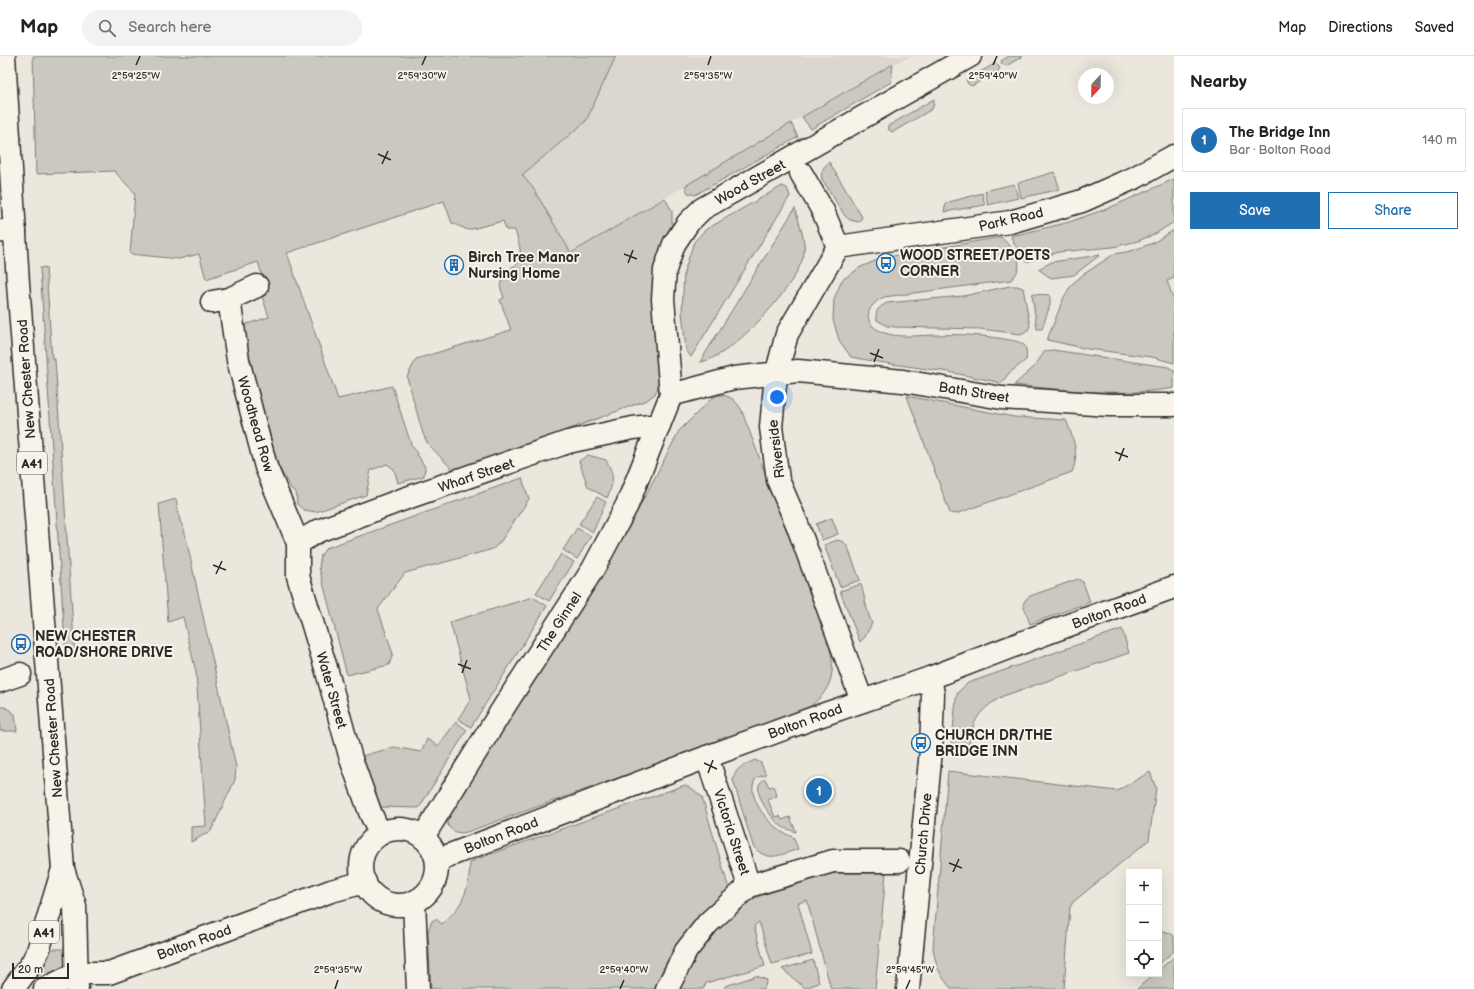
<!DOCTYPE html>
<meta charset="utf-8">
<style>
:root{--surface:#fff;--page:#f2f2f2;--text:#222;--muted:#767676;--line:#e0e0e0;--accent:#1f6fb2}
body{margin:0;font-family:"Balsamiq Sans",sans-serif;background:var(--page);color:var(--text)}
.controls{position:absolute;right:12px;bottom:12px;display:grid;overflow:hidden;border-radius:0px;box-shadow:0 4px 16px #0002}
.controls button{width:36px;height:36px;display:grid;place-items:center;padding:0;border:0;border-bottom:1px solid var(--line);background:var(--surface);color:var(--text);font:20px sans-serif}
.compass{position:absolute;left:1078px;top:12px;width:36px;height:36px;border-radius:50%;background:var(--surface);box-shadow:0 4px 16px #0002;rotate:202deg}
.scale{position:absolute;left:12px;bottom:10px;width:57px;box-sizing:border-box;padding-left:4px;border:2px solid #2b2b2b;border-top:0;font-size:11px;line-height:14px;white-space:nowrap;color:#2b2b2b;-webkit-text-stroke:3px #f7f3e8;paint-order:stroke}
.you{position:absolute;left:777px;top:341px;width:14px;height:14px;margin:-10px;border:3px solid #fff;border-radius:50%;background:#1a73e8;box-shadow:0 0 0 6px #1a73e833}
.badge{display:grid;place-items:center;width:26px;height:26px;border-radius:50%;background:var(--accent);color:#fff;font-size:13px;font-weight:700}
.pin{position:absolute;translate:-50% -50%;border:2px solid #fff;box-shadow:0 1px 4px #0006}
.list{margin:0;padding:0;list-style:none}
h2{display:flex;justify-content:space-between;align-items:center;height:52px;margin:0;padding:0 16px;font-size:17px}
h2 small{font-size:13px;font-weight:400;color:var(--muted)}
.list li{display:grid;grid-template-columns:26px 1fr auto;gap:12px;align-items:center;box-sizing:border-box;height:64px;margin:0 8px 8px;padding:0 8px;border:1px solid var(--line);border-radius:0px}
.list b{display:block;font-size:15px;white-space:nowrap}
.list p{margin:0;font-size:13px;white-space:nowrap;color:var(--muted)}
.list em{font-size:13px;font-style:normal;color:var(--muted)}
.actions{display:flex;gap:8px;padding:12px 16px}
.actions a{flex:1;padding:9px 0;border:1px solid var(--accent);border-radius:0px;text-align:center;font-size:14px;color:var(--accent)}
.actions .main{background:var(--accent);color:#fff}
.icon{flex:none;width:22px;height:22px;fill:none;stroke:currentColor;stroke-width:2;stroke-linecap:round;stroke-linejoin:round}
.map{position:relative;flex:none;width:1174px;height:933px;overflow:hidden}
header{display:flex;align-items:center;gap:24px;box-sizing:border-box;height:56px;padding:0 20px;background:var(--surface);border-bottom:1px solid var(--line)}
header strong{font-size:19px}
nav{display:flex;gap:22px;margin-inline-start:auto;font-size:14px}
.search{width:280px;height:36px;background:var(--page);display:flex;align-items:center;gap:10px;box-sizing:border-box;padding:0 14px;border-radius:22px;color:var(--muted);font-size:15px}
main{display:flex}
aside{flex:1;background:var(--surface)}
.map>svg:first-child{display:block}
</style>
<header>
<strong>Map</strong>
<div class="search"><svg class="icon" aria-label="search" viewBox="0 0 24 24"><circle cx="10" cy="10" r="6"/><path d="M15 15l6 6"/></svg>Search here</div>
<nav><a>Map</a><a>Directions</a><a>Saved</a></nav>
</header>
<main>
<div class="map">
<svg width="1174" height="933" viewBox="0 0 1174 933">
<rect width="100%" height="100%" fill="#ebe7dd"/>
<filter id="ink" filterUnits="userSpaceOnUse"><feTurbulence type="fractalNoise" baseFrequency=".025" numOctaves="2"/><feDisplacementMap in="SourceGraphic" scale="8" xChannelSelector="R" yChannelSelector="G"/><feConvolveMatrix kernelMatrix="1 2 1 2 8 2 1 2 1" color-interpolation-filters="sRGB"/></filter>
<g filter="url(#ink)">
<path fill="#dbd7ce" d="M33 0H913L886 11 571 197 533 132 522 119 334 182 206 223 199 198 179 203 161 113 36 118Z"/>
<g fill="#cbc8bf" stroke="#7b7a75">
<path d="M33 0H616L586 65 522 119 533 132 571 197 665 142 672 155V169L664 184 653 232V270L661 323 655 338 647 344 455 416 428 388 423 378 407 321 416 303 511 274 500 244 504 242 500 230C503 224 506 216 512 211 513 210 516 210 517 208 525 201 517 183 515 174H506L503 165 468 174 452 167 444 145 287 197 338 343 392 330 411 388 425 411 424 420 398 427 394 413 387 408 371 414 366 439 316 456 304 454 297 448 296 436 291 433 278 409 254 321 248 294 244 269 269 261 262 240 268 238 258 206 206 223 199 198 179 203 130 198 135 137 114 115 36 118Z"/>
<path d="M1009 0H1023L1006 10 1002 8 1001 5Z"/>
<path d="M996 7 1000 12 998 15 972 30 968 28 966 24Z"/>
<path d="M893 8 891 26 811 73 802 61Z"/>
<path d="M934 43V48L932 53 893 76 889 74 888 70Z"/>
<path d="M791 67 798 81 695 139 688 137 685 130Z"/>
<path d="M829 106 862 161 859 166 850 164 845 160 822 123C820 116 824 110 829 106Z"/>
<path d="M1054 116 1060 133 1021 142 1018 127Z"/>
<path d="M1174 123V166L1155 178 1138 185 1113 191 1059 196 1026 206C1022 198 1012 187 1011 180L1066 167 1109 152Z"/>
<path d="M1014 128 1018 142 988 149 985 135Z"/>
<path d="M782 130 787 132 790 140 691 301 686 294 682 256 684 216 694 186 705 174Z"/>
<path d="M982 137 985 149 944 156 946 147Z"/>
<path d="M795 152C798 165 806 183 804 197 800 227 731 303 700 306Z"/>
<path d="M1174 174V222L1167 225 1174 244V307L1152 301 1088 293 1047 284 1064 241 1072 228 1084 218 1114 198 1131 195 1153 187Z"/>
<path d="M1001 181C1014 194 1028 207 1011 224L884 241C861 252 864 272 888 278 903 282 921 279 937 279 959 278 982 279 1004 283 1010 284 1019 285 1024 289 1027 293 1027 299 1026 304L1008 318 1002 327 949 316 878 306 851 301 839 284 833 264 834 243 842 224 861 211 882 202Z"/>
<path d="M1100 199 1074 219 1051 222 1038 213 1052 206Z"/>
<path d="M46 211 52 303H55L75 601 66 602 40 212Z"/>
<path d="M1010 230H1017L1023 232 1030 270 1028 274 1021 278 980 273 895 271 887 270 877 264C874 255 879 251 887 247L963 240Z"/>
<path d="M1032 238 1050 239V249L1042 273H1037Z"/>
<path d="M1053 294 1168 311 1174 314V332C1121 341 1067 334 1014 329L1034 311 1045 295Z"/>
<path d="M718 339C729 339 735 343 741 353L826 578C837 613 836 633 804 655L467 776C456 779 448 774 446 763L627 475 679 375 712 342Z"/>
<path d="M907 340 1014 361 1066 364C1073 381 1080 399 1072 416L956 458 950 457Z"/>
<path d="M588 399 606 404C615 420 614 425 607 442L588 431 579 405Z"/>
<path d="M522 422 529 443 501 485 493 493 405 517 378 553 393 598 389 609 347 619 319 511 321 499 326 492Z"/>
<path d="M597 441 606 446 593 476 579 468Z"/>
<path d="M176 443 180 465 184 473 236 711 235 724 211 775 191 786V771L206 770 196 616 183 561 168 566 159 448Z"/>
<path d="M832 462 838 478 822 484 816 468Z"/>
<path d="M577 472 591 480 577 503 563 494Z"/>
<path d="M837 484 844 486 848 492 860 524 840 531 824 489Z"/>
<path d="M561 498 574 506 549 545 536 537Z"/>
<path d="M1078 523 1083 526 1090 546 1030 568 1023 548 1026 543 1030 540Z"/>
<path d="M861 528C865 542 866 554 872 567L865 581 860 586 840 535Z"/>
<path d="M533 541 547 550 471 671 458 663 471 643 450 566Z"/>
<path d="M1122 573 1129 597 1003 640C975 656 972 667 968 696L951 694 956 643 958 636 968 627Z"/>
<path d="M0 651H5L15 658 17 675H0Z"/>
<path d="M456 666 467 674 419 752 380 751 362 700 394 691 421 696 427 683 438 690Z"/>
<path d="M755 704 761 707 766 719C762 720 757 720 755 724 746 740 767 765 779 774 783 777 788 779 793 781L798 793C780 799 767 807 753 790L733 724C735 711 745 709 755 704Z"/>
<path d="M948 715 1117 735 1150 716 1156 732 1149 784 1073 846 1070 851 1064 933H952C939 919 936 910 933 892Z"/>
<path d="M765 723 769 731 773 730 777 740 768 744 775 761 780 760 782 764 790 761 796 776C791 774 785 773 781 770 771 762 747 731 765 723Z"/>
<path d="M685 729 694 734 702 741 729 833C718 844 705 854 695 866 679 885 662 909 655 933H431L428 875 432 865 436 863 442 868C463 850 469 835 470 807L477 803Z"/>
<path d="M829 817H886L875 933H831L807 844 798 847 812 898 772 908 759 866 754 870 765 910 706 927 703 933H678L697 896 737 854 753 843 795 825Z"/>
<path d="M1159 874 1170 877 1174 880V895L1159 908Z"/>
<path d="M51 893H68L69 914 31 924Z"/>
<path d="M1174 901V933H1137L1154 918H1159V914Z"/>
<path d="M813 904 819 927 805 932 782 913Z"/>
<path d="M756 920 767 924 764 933H725V930Z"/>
</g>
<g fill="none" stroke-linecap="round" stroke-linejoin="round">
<defs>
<g id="street">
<path d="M801 117 823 155 838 191"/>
<path d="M0 175 15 176"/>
<path d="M838 191 787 278 776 319 771 371 778 424 797 468 862 645"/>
<path d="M838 191 1010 166 1082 145 1136 121 1174 100"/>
<path d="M229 243 238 304 266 411 298 487V520L326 612 351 703 370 756 380 778"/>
<path d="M212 246 229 243 257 230"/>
<path d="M671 339 734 322 798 315 903 325 1002 342 1109 349H1174"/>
<path d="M298 487 318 475 404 443 568 386 633 372 659 369"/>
<path d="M0 625 20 618"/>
<path d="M707 701 749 830"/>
<circle cx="399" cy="811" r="38"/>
<path d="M423 781 507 646 593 513 627 449 671 339 663 243 665 214 674 188 688 167 702 153 970 0"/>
<path d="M437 804 707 701 819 660 930 622 1047 577 1174 531"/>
<path d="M414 846 418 933"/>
<path d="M45 933 77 917H109L331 835 365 826"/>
<path d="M667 933 686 895 708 867 749 830 833 805H899"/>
<path d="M908 933 931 694 933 638 930 622"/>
</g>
<g id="highway">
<path d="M4 0 18 227 63 813 75 850 77 933"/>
<path d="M13 933 32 907 38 895 63 813"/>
</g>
</defs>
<use href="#street" stroke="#2b2b2b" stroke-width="25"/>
<use href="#highway" stroke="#2b2b2b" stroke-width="25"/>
<use href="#street" stroke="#f7f3e8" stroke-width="22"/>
<use href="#highway" stroke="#f7f3e8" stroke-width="22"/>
</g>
</g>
<path fill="none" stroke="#2b2b2b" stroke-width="1.5" d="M136 9 140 0M422 9 426 0M708 9 711 0M993 9 997 0M378 98 391 104M382 108 388 95M624 198 637 203M628 207 633 194M870 297 883 302M874 306 879 293M1115 396 1128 401M1119 405 1124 392M213 509 226 514M216 518 222 505M458 608 471 613M462 617 467 604M704 707 717 713M708 717 713 704M949 807 962 812M953 816 959 803M335 933 338 924M620 933 624 924M906 933 910 924"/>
<defs>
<symbol id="bus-ring" viewBox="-11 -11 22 22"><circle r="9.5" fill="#f7f3e8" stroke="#1f6fb2" stroke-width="1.5"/><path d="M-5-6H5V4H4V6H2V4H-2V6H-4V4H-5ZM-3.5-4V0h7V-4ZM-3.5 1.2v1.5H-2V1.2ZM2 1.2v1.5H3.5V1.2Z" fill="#1f6fb2"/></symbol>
<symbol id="building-ring" viewBox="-11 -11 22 22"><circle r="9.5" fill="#f7f3e8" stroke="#1f6fb2" stroke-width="1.5"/><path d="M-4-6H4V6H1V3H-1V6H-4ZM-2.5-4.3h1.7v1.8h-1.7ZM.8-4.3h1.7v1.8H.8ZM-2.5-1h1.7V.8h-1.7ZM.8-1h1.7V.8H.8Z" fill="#1f6fb2"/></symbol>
</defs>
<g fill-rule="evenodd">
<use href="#bus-ring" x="875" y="196" width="22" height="22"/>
<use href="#building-ring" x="443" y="198" width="22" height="22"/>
<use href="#bus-ring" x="10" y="577" width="22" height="22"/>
<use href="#bus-ring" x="910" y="676" width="22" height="22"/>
</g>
<g text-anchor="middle" stroke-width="4" stroke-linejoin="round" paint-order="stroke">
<g fill="#f7f3e8" stroke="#686764" stroke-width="1">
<rect x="17" y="396" width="30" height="22" rx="3"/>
<rect x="29" y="865" width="30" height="22" rx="3"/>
</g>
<g font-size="13" font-weight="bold" fill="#2b2b2b">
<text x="32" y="412">A41</text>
<text x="44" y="881">A41</text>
</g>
<g font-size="14" fill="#2b2b2b" stroke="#f7f3e8">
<text transform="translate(750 126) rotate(-29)" y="5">Wood Street</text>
<text transform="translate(1011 163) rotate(-13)" y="5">Park Road</text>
<text transform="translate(26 323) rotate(-94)" y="5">New Chester Road</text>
<text transform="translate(974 336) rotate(9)" y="5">Bath Street</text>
<text transform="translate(256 368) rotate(74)" y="5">Woodhead Row</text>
<text transform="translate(776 393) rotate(-97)" y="5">Riverside</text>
<text transform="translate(476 419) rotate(-19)" y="5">Wharf Street</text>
<text transform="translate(1109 555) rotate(-20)" y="5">Bolton Road</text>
<text transform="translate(559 566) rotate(-57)" y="5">The Ginnel</text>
<text transform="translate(332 634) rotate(74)" y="5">Water Street</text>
<text transform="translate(805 665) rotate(-20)" y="5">Bolton Road</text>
<text transform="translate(53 682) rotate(-94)" y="5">New Chester Road</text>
<text transform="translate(732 776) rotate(72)" y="5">Victoria Street</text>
<text transform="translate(923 778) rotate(-85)" y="5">Church Drive</text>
<text transform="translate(501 779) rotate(-21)" y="5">Bolton Road</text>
<text transform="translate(194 886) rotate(-20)" y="5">Bolton Road</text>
</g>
<g font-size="14" font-weight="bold" fill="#2b2b2b" stroke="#f7f3e8" text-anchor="start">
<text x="900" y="204">WOOD STREET/POETS<tspan x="900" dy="16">CORNER</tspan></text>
<text x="468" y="206">Birch Tree Manor<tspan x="468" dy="16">Nursing Home</tspan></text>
<text x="35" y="585">NEW CHESTER<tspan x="35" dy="16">ROAD/SHORE DRIVE</tspan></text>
<text x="935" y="684">CHURCH DR/THE<tspan x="935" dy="16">BRIDGE INN</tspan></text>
</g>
</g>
<g font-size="10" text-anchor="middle" fill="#2b2b2b" stroke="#f7f3e8" stroke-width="4" stroke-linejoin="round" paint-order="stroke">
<text x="136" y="23">2°59'25"W</text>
<text x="422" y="23">2°59'30"W</text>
<text x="708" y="23">2°59'35"W</text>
<text x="993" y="23">2°59'40"W</text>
<text x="338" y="917">2°59'35"W</text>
<text x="624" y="917">2°59'40"W</text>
<text x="910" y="917">2°59'45"W</text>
</g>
</svg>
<div class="controls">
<button>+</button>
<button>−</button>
<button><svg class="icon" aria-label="locate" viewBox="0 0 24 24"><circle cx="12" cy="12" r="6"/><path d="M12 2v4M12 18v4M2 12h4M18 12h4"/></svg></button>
</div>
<svg class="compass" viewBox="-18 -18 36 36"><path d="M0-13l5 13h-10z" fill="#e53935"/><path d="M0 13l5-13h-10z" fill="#767676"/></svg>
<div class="scale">20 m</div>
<div class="you"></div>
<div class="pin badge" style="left:819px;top:735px">1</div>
</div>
<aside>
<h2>Nearby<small></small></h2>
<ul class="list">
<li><span class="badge">1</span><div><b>The Bridge Inn</b><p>Bar · Bolton Road</p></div><em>140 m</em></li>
</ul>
<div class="actions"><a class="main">Save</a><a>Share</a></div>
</aside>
</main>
